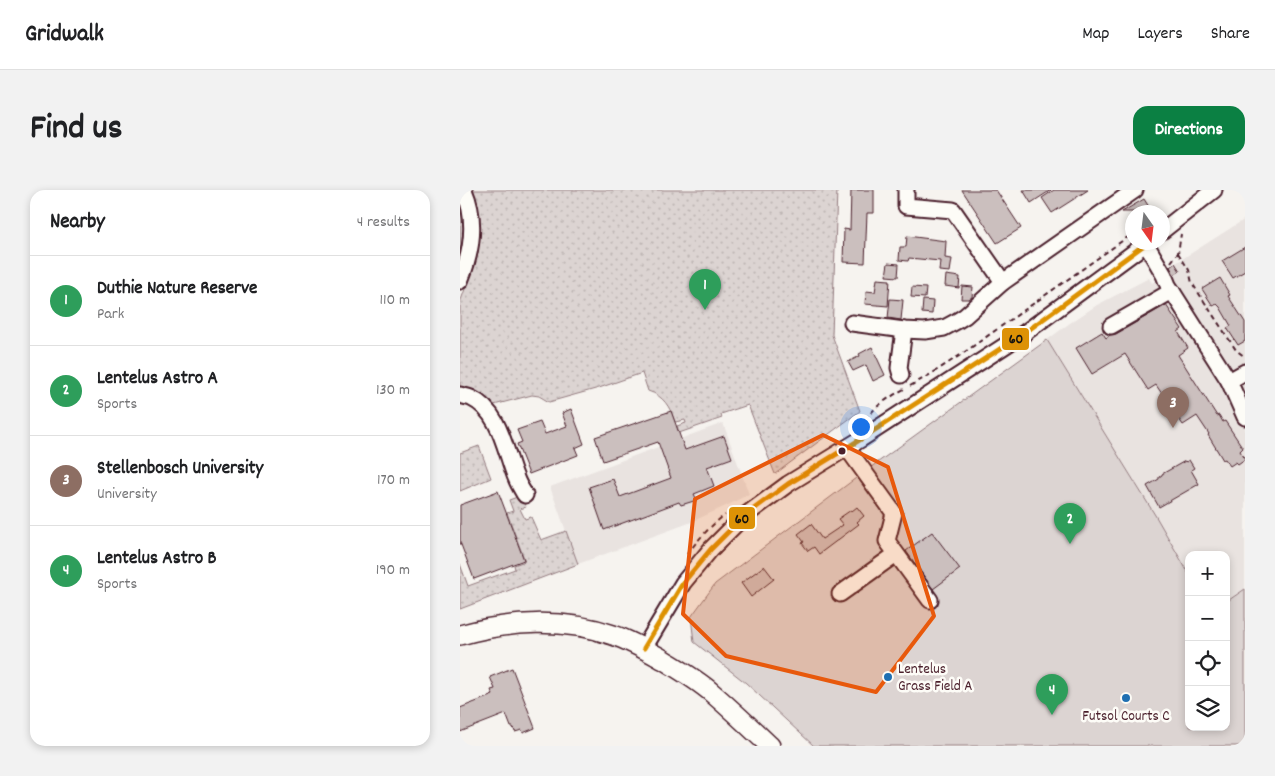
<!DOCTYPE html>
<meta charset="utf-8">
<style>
:root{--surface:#fff;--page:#f2f2f2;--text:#202124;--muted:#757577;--line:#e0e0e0;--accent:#0b8043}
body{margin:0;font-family:Dekko,sans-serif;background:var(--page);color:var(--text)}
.controls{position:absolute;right:15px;bottom:15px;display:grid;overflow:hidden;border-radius:10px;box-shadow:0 2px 8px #0003}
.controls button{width:45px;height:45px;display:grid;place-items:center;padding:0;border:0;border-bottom:1px solid var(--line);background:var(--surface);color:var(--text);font:25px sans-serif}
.compass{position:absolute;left:665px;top:15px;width:45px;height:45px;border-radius:50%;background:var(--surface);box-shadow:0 2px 8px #0003;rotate:166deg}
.you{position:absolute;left:400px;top:236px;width:18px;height:18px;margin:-12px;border:4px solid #fff;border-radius:50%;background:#1a73e8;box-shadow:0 0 0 8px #1a73e833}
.badge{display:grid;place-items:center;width:32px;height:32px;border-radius:50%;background:var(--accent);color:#fff;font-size:16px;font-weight:700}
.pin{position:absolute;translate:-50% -41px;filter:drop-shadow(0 1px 2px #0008)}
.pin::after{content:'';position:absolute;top:26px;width:18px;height:15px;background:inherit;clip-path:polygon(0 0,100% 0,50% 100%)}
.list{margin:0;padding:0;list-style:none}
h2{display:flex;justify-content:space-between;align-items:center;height:65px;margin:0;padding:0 20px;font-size:21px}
h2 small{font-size:16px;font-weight:400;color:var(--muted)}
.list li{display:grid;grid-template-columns:32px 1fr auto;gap:15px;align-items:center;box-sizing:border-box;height:90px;padding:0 20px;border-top:1px solid var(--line)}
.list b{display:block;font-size:19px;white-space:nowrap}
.list p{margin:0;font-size:16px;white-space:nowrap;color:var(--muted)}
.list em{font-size:16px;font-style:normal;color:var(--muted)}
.icon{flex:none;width:28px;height:28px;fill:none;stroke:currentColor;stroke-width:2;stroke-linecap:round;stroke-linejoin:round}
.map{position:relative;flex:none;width:785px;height:556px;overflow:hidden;border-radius:15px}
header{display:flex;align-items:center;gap:30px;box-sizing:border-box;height:70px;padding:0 25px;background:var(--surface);border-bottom:1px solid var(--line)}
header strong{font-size:24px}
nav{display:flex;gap:28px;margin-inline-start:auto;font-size:18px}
.intro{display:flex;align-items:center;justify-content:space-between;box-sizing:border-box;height:120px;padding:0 30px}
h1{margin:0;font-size:35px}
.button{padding:12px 22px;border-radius:15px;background:var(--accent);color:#fff;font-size:18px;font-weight:700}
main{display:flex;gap:30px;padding:0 30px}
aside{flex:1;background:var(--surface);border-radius:15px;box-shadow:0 2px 8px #0003}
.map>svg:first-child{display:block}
</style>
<header>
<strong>Gridwalk</strong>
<nav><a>Map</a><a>Layers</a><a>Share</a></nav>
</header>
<div class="intro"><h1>Find us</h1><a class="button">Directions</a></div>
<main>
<aside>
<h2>Nearby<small>4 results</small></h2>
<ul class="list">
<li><span class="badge" style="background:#2e9e5b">1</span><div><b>Duthie Nature Reserve</b><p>Park</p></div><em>110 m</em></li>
<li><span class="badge" style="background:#2e9e5b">2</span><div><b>Lentelus Astro A</b><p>Sports</p></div><em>130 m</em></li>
<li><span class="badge" style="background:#8d6e63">3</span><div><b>Stellenbosch University</b><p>University</p></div><em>170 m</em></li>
<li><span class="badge" style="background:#2e9e5b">4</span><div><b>Lentelus Astro B</b><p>Sports</p></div><em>190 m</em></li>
</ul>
</aside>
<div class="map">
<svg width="785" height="556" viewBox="0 0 785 556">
<defs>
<pattern id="green-dots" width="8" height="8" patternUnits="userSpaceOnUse" patternTransform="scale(1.25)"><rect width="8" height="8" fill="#dcd4d2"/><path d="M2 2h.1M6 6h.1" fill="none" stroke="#beb6b4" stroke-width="1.8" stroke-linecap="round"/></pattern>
</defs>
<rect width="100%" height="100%" fill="#f6f3ef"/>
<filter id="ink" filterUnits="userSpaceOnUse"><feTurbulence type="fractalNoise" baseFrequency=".02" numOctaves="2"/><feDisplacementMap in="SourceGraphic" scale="10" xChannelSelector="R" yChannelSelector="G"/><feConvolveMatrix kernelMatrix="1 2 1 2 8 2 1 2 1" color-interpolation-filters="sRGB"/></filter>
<g filter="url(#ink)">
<g fill="#e9e3e0">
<path d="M785 29V399L766 412V365H729V384L695 325 587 150 610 133 637 115 689 88 692 93 699 88 708 78Z"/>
<path d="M263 233 289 304 270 314 229 333 118 374 90 297Z"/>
</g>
<g fill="url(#green-dots)" stroke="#937a7e">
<path d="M10 0H377L372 145 400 221 315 284 288 215 261 224 262 228 219 243 217 236 226 233 225 230 215 232C210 217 204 206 188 201L182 183 139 198 89 212 79 206 72 205 30 216 0 200V113L15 71 18 55Z"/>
<path d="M0 9 5 30 6 46 0 72Z"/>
<path d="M19 256 31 288 0 301V263Z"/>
<path d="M60 306 66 317 60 319 65 329 71 327 81 350 106 341 118 374 0 419V374L8 396 55 379 54 375 65 371 47 323 53 321 49 310Z"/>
</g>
<path fill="#dcd4d2" stroke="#937a7e" d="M587 150 695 325 729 384V537H766V412L785 399V556H354L286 493 234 452 231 427 255 394 396 288Z"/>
<g fill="#cbbfbe" stroke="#4a1f2b">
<path d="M391 0H414V23H407L405 73 383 72 384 39 390 40Z"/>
<path d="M502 0H536L561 38 537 53Z"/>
<path d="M563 0H591L571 13Z"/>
<path d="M594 0H628L592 23 582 8Z"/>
<path d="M684 9 689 17 680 22H662Z"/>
<path d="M447 46 486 51 485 68 492 69 490 82 479 81 480 71 449 68 448 71 439 70 440 57H446Z"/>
<path d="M785 57V81L773 88 762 71Z"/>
<path d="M428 73 439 74 438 87 426 86Z"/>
<path d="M715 73 720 81 714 85 710 77Z"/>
<path d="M486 85 500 87 499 98 485 96Z"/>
<path d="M760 88 770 105 768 106 785 132V151L778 155 767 138 771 136 760 117 757 114 753 116 742 99Z"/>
<path d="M417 89 430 90 428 116 405 114 406 101 415 102Z"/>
<path d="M502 96 513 97 512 107 509 109H501Z"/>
<path d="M452 97 466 98 465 108 451 107Z"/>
<path d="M430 109 443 110 441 130 428 128Z"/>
<path d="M463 110 473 111 472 124 462 123Z"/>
<path d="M706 115 722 139 718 142 728 158 718 165 757 226 759 225 763 232 765 231 783 258 780 261 785 269 778 274 776 272 770 276 765 269 763 270 748 245 749 244 737 226 723 235 696 195 688 200 665 164 632 184 616 158 642 142 646 148 650 145 656 144Z"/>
<path d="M412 157 425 185 413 191 406 175 393 181 388 172 400 166 399 164Z"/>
<path d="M111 219 124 254 115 258 118 265 69 284 57 254 62 252 57 240 80 232 85 244 107 236 102 223Z"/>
<path d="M211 221 225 260 264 246 272 268 247 277 254 296 234 304 237 310 221 315 219 312 144 340 129 297 153 289 160 307 211 288 198 252 143 271 135 247Z"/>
<path d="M729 270 734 278 731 280 739 294 699 317 687 296 699 289V287L702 285V284L725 271 726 272Z"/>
<path d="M38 301 64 370 14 389 0 352V315Z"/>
<path d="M397 317 404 326 397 332 399 334 359 364 354 357 348 361 342 353 344 352 338 344 351 334 362 349 383 335 378 329 391 320 392 321Z"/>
<path d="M472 342 500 379 473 399 446 361Z"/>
<path d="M304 376 314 389 291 407 281 393Z"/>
<path d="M52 478 75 538 63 543 62 540 55 542 53 537H51L46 524 0 542V518L33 505 31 500 35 499 30 487Z"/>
</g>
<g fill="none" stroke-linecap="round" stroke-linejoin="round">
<defs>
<g id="minor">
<path d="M446 0V16L493 20 543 92"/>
<path d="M702 41 754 0"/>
<path d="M686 54 704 85 708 95 769 191 785 227"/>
<path d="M0 91C12 62 17 30 4 0"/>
<path d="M392 133 444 140 465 141 484 138 497 131 505 126 543 92 675 0"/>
<path d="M651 136 712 101"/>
<path d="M441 185 439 178 444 140"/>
<path d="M769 191 785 182"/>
<path d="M0 205C4 206 8 207 11 208 41 222 45 262 56 288 58 294 62 300 65 305"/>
<path d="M387 258 434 323 427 351 470 410"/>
<path d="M380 404 436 364"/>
<path d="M184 458 223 393 251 359 283 327 328 294 401 249 563 144 688 52"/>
</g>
<path id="major" d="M0 445C49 431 104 428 153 445 171 451 188 461 204 470 220 480 237 490 251 502 271 519 291 538 310 556"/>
</defs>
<use href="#minor" stroke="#4a1f2b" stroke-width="19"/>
<use href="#major" stroke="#4a1f2b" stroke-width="22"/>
<g stroke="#4a1f2b" stroke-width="2" stroke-dasharray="5 4" stroke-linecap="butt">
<path d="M718 63 729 80 732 93 776 160 785 167"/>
<path d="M711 72 718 63 721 44"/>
<path d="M450 196 471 184 502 164 672 44"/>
<path d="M405 230C416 215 430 207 446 198"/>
<path d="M227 364C238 350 250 336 265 325"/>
</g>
<use href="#minor" stroke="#fdfcf7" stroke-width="15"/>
<use href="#major" stroke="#fdfcf7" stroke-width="19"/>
<defs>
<path id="bus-1" d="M184 458 223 393 251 359 283 327 328 294 401 249 563 144 688 52"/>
</defs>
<use href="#bus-1" stroke="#fdfcf7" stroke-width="9"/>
<use href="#bus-1" stroke="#dd9206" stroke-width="5"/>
</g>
</g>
<path fill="#e8590c" fill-opacity="0.2" stroke="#e8590c" stroke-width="4" stroke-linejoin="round" d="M363 245 428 277 474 426 416 502 266 466 223 424 235 309Z"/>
<circle fill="#4a1f2b" stroke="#fdfcf7" stroke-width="2" cx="382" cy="261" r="4.5"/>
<g fill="#1f6fb2" stroke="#fdfcf7" stroke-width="2">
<circle cx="428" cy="487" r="5"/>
<circle cx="666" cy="508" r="5"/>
</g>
<g text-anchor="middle" stroke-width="5" stroke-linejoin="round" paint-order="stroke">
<g font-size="15" fill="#4a1f2b" stroke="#fdfcf7" text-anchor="start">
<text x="438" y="483">Lentelus<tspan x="438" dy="17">Grass Field A</tspan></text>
<text x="666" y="530" text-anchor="middle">Futsol Courts C</text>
</g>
</g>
<g stroke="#fdfcf7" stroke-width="2">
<rect x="541" y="137" width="29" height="24" rx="5" fill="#dd9206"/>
<rect x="268" y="316" width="28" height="24" rx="5" fill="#dd9206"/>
</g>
<g font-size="14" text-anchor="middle" font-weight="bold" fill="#111">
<text x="556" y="153">60</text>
<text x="282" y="333">60</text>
</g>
</svg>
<div class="controls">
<button>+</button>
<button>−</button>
<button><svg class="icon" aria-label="locate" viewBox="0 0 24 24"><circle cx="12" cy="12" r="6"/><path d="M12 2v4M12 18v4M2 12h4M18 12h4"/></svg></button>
<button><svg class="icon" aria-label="layers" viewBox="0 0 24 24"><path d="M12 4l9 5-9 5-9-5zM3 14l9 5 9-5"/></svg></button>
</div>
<svg class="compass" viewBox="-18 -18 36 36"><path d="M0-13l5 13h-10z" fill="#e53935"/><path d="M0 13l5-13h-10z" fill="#757577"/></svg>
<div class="you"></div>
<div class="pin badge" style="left:245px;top:120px;background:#2e9e5b">1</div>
<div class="pin badge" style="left:610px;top:354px;background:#2e9e5b">2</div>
<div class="pin badge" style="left:713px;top:238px;background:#8d6e63">3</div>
<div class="pin badge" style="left:592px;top:525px;background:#2e9e5b">4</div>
</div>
</main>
